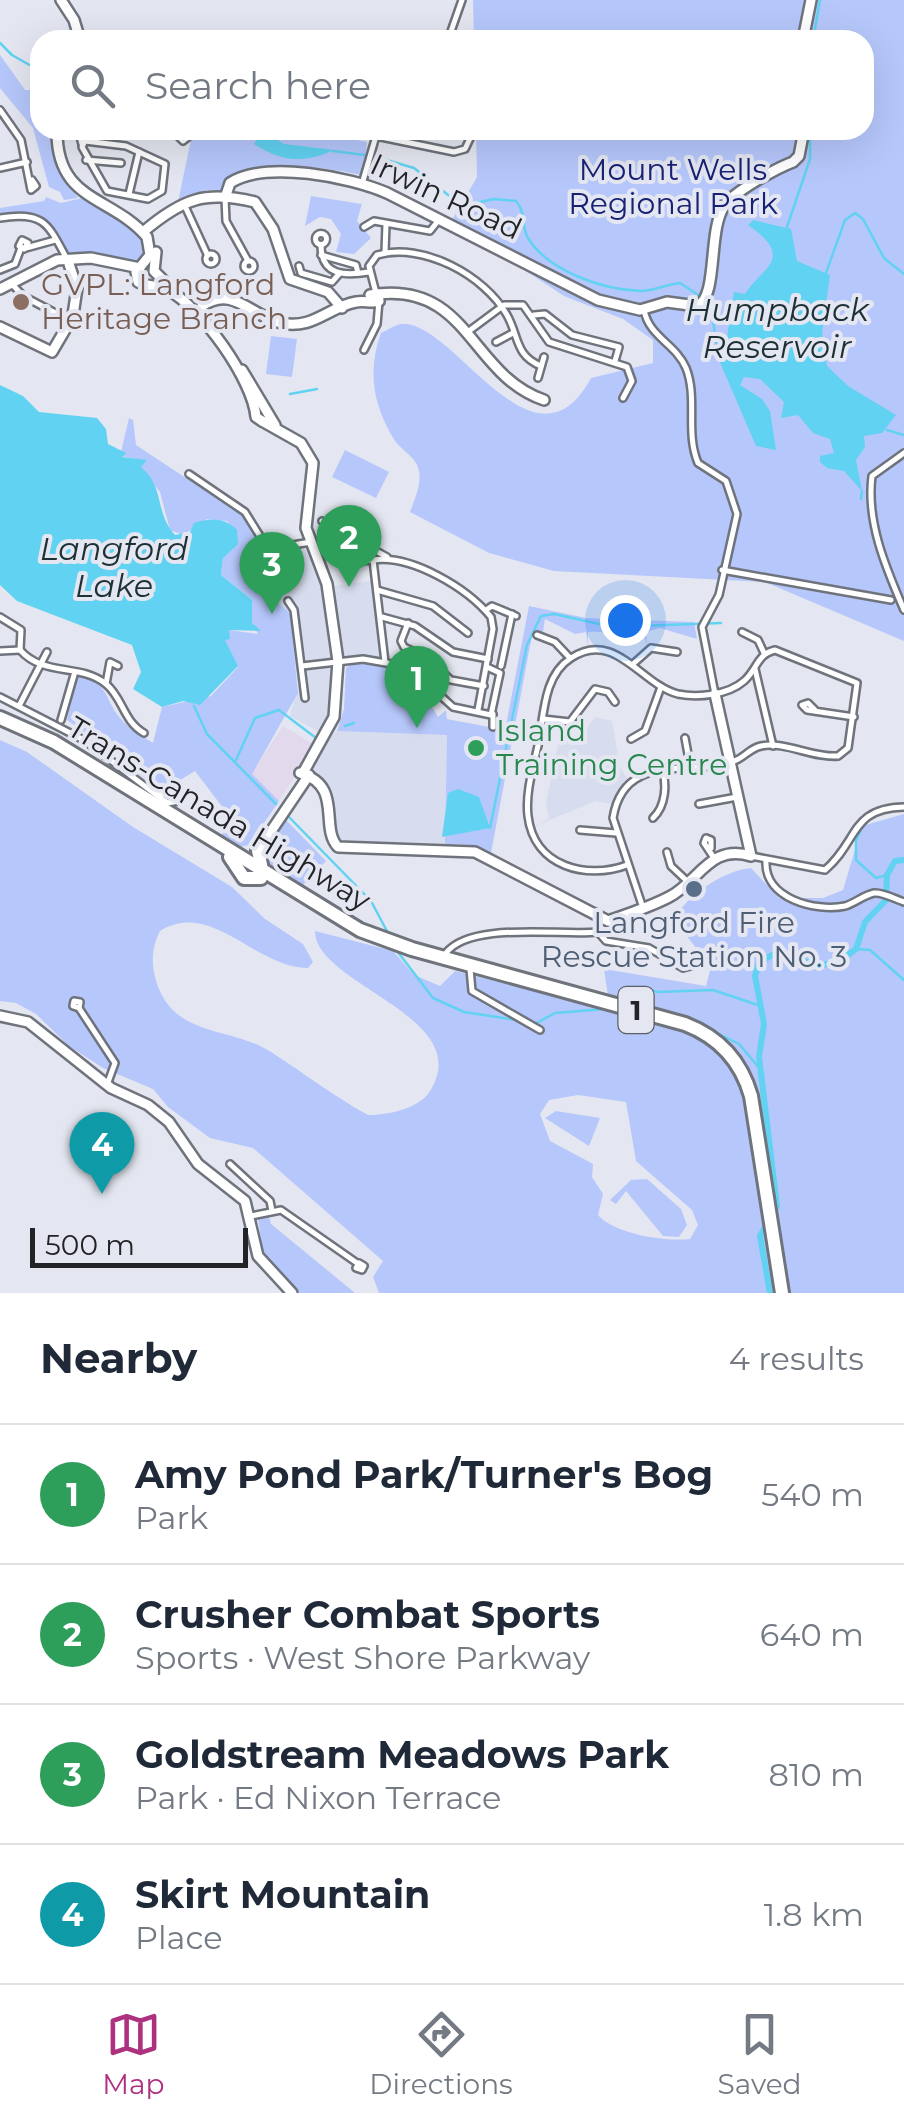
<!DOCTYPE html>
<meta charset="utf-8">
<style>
:root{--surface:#fff;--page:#f6f6f7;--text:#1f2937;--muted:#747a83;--line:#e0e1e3;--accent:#ae3180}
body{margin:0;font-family:Montserrat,sans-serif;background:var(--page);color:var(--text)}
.scale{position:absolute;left:30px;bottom:25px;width:218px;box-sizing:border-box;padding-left:10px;border:5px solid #212326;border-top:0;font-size:28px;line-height:35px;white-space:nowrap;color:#212326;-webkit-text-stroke:8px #e4e7f1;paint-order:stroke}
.you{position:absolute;left:625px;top:620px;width:35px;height:35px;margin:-25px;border:8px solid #fff;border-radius:50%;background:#1a73e8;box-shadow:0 0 0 15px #1a73e833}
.badge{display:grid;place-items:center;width:65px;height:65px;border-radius:50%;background:var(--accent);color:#fff;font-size:32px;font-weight:700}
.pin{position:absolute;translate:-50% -82px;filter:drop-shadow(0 2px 5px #0008)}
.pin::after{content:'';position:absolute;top:52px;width:35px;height:30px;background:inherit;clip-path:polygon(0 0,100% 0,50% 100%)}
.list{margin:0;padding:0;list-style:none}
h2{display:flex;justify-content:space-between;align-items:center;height:130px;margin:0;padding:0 40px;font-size:42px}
h2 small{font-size:32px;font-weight:400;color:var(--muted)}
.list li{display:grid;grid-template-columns:65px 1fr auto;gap:30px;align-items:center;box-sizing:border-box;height:140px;padding:0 40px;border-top:2px solid var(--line)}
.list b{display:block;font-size:38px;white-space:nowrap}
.list p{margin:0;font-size:32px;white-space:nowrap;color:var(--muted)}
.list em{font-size:32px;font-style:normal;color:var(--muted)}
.icon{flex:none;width:55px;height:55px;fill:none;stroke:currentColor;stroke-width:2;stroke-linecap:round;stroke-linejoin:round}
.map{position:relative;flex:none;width:904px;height:1293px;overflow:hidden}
.search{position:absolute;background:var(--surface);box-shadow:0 10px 40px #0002;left:30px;right:30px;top:30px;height:110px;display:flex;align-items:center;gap:25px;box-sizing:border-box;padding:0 35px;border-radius:30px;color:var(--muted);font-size:38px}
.sheet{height:690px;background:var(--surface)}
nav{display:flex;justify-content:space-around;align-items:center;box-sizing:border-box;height:140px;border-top:2px solid var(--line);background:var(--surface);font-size:28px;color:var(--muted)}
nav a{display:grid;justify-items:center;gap:5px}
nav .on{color:var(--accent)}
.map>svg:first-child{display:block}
</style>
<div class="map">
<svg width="904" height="1293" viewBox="0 0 904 1293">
<rect width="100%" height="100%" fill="#e4e7f1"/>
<g fill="#d7ddee">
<path d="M311 549 326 587 377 580 389 668 361 663 333 665V702L321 733 290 716 300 679 291 616 263 590 259 555Z"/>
<path d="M595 717 612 721 620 767 628 780 611 804 596 801 535 826 549 818 546 803 559 740 570 742 580 737Z"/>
<path d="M337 731 447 735 445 844 338 842 333 797 311 774 327 739Z"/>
</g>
<path fill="#e3d9ed" d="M283 726 315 745 279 801 251 774Z"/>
<g fill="#b6c7fb" fill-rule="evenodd">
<path d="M473 0H904V641L765 582 554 571 489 553 410 512C415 498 424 480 417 465 413 456 401 449 395 441 373 406 367 371 381 333 386 331 396 324 402 324 453 319 534 484 591 378L653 363V340L623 319 564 296 451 222 477 177 476 130H864V40H474Z"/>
<path d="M0 55 25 90H40V130H53L57 164 78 198 64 200 60 192 49 187 33 128 0 88Z"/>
<path d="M193 130H305L367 142 364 176C331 167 242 155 225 190H206L178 202Z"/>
<path d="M366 189 357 221 371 238 354 254 336 252 341 234 331 219 320 217 305 226 311 196 362 204Z"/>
<path d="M46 197 61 203 82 198 140 233 143 257 134 262 94 252H67C46 218 43 209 0 215V208L44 201Z"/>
<path d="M271 336 297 339 292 377 266 374Z"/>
<path d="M129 418 133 420 136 445 245 517 257 542 263 590 290 613 298 693 252 774 279 801 249 845 240 847 221 835 233 821 195 771 164 790 134 771 141 772 138 761 110 751 67 720 76 676C110 682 103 697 120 718 129 728 141 736 153 743L162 707 211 696 238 667 224 639 229 630 258 634 252 623V600L221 575 223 558 236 533 227 521 207 519 183 535 170 530 160 492 140 467 146 461 120 456Z"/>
<path d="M345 450 389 472 376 498 332 477Z"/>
<path d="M529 606 586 618 694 622 697 639 660 628 646 632 647 645 643 633C624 637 607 630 588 632V647L586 632 575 634 545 619 543 632 533 630 491 853 473 845 445 844 447 735 337 731 344 709 346 668C379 643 423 689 438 717L446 710 447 719 505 730Z"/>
<path d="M0 740 27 752 133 827 232 887 265 919 303 944 313 962 308 968C255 968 212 899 160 931 151 948 151 966 157 984 176 1038 230 1026 271 1052 304 1073 333 1096 368 1115 388 1115 419 1109 430 1091 477 1016 315 985 315 931L393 951 414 975 440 986 455 971 610 1010 604 969 706 986 711 967 674 920C686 895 725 870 751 868L779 898H823L843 890 862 826 904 814V1293H379L373 1277 383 1261 253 1148 210 1138 168 1107 153 1089 103 1068 69 1046 36 1014 16 1003 0 1001ZM578 1095 626 1102 636 1161 692 1210 698 1225 690 1239C666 1242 614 1234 598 1215L603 1194 592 1177 593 1164 550 1141 540 1114 549 1100Z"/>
<path d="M285 819 326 861 302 886 268 865 265 856Z"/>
<path d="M556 1111 600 1118 589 1146 545 1118Z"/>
<path d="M647 1179 681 1209 687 1225 679 1237 663 1236 626 1191 616 1204 610 1200 631 1180Z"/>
<path d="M269 1216 271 1224 355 1293H300L263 1254 258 1218Z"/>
</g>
<g fill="#61d2f1">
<path d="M263 131 284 144 334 150C305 163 283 163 254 144Z"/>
<path d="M753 220 791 229 797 261 830 275 822 333 827 366 848 386 896 415 882 433 864 436 865 447 856 460 862 491 844 471 827 468 820 462V456L834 453 830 439 813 433 798 415 781 418 784 402 760 379 744 377 740 385 762 399 770 411 776 450 756 446 716 353 722 351 731 358 735 354 727 338 734 292 745 294C761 268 797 259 748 225Z"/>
<path d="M0 385 23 396 39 412 97 418 106 429 108 444 126 453 122 457 147 460 141 467C166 489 154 512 175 535L190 532 194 523C210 518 224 517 237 530L238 544 223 558 221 575 252 600V623L261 631 229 630 230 639 225 640 238 666 200 705 183 701 162 707 133 689 141 672 132 645 17 601 0 585Z"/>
<path d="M458 789 479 797 490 828 442 837 448 793Z"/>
</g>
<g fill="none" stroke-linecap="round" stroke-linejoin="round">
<g stroke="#61d2f1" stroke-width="2.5">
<path d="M813 40 820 0"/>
<path d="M0 43 12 55 40 71"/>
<path d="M36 96 37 69"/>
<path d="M333 151 373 156 414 168 462 206 494 199 516 201C526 212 521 226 528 238 548 271 603 290 641 291 654 291 667 284 680 283L700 296"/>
<path d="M787 227 810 159V130"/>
<path d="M826 273 845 220 855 213 863 219 884 258 904 274"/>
<path d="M706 302 712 312 716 343"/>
<path d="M290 394 317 389"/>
<path d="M887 430 904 435"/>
<path d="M861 499 862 491"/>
<path d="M194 706 207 734 276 804"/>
<path d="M345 726 354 723"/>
<path d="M236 760 255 718 279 710 316 738"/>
<path d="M287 815 371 901 389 935"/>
<path d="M864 822 856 841V860L876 878 887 875"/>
<path d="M490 828 527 645 541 616 554 614 613 627 721 623"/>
<path d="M394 947 433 998 464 1012 517 1020"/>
<path d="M856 949 870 950 904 980"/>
<path d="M636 987 658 992 713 990 761 1006"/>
<path d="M533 1025 555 1013 605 1009 682 1029"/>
<path d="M705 1027 739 1044 761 1070"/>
</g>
<path stroke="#61d2f1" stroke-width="6" d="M770 1293 760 1236 777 1206 759 1057 764 1024 755 976 759 963 772 955 822 965 838 962 856 949 865 922 886 900 887 875 895 861 904 860"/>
<defs>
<g id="street">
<path d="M448 40 462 0"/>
<path d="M0 110 21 140 31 190 36 186 32 180"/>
<path d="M78 130 82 144"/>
<path d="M169 130 180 135"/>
<path d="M183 132 188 137 183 141 179 137Z"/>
<path d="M85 141 126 146 165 164 162 191 148 199 107 191 82 147Z"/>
<path d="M86 160 121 163"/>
<path d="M0 168 27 162"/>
<path d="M362 184 376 136 454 152 465 149 474 130"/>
<path d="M129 194 139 152"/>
<path d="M225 198 226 221 247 259"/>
<path d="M184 204 207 254"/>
<path d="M0 218C45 211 48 224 68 261"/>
<path d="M364 227 374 221 430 231 438 221"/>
<circle cx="321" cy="239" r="5.5"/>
<path d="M22 240 28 243 24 249 19 246Z"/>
<path d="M321 245C321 276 345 276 369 272"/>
<path d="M26 248 55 240"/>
<path d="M385 252 386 224"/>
<circle cx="211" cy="259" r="5"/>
<path d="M321 255 356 265 358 273"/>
<circle cx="249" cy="266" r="5"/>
<path d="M299 266 301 273 332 282 339 274"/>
<path d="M0 270 15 264 21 248"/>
<path d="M12 284 23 296 63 317"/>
<path d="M376 293 369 266 377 255C423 242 484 275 507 315 519 336 515 356 541 366"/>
<path d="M644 310C649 337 676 344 686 368 698 398 685 432 698 463L726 481 737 514 719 595 702 627 715 694"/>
<path d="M534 315 545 314 572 335 619 347 615 361"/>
<path d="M469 331 504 305H523L549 342 627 367 632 381 623 398"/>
<path d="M496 342 513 333"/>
<path d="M364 350 377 324 379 301"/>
<path d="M538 378 544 357"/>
<path d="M904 453 872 476C866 522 886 568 904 610"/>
<path d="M189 474 245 512 268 549 311 542"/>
<path d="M322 521 387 557"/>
<path d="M346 534 343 547 349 562 373 560 371 547"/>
<path d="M722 570 891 600"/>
<path d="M377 590 433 606 468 633"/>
<path d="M288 601 294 610 305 698"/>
<path d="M486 610 492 606 516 616"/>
<path d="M0 617 21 630 20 650"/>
<path d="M382 617 415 626 453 652 488 659"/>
<path d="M408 623 401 641 404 647 425 657 451 680 484 686"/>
<path d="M742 632 758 640 764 653"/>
<path d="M537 635 555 642 570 658"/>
<path d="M20 650C44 677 80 663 106 684 123 698 123 721 144 733"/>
<path d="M0 651 20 650"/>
<path d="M385 662 373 560C411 554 467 588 491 617L493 629 478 710"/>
<path d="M633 664 651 648 677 652"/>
<path d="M302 666 363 659 409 667 453 707 491 715 500 673 487 667"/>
<path d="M501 666 512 614"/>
<path d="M755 669 773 746"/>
<path d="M106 684 110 662 118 666"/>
<path d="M0 697 78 737 88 743 163 800 168 803 178 801 176 795 156 794"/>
<path d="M19 706 47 652"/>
<path d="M815 710 808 703 802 705 807 710 854 717"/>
<path d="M493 714V727"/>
<path d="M543 719 570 722 595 689 608 692 615 702"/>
<path d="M61 720 74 675"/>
<path d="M685 738 690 765"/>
<path d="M631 739 645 731 661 687"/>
<path d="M699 804 737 797"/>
<path d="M653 818C666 806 667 784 662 768"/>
<path d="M580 830 616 833"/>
<path d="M711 848V840L706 838 704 843 714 858"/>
<path d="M667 852 671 866 688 882"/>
<path d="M751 856 825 870C859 841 850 808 904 807"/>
<path d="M766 861C764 899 816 912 845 906 855 903 864 895 874 893 883 892 895 899 904 902"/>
<path d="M627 865C587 880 534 867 528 816 525 792 534 765 539 741 544 713 544 675 571 658 615 629 640 684 678 694 698 698 728 695 744 681 757 670 757 654 775 650L857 683 848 748 838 756C812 758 786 741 761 746 750 748 744 758 734 761 692 777 624 750 613 818L643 908"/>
<path d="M598 932 606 941 649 948 683 968 694 965"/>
<path d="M446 953C471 921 561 936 598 932"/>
<path d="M470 969 472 991 540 1030"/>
<path d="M74 1001 80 1002 79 1008 73 1006Z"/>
<path d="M79 1008 115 1063 107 1085"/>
<path d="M230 1164 270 1201 272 1211"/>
<path d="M251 1216 281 1210 357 1263"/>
<path d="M359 1263 364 1266 362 1270 356 1268Z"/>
</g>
<g id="secondary">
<path d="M61 0 74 20 80 40"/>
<path d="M803 40 811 0"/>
<path d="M57 130C56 202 111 195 147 237L150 255 136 272 138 282C147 287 158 285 168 290 201 307 253 380 256 417L262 421"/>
<path d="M226 195 230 183C266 160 350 177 387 193L598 300 640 310 667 302 697 306C719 297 707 229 725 205 735 191 777 168 793 162L799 156 804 130"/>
<path d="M143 232C182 199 205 190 255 202L273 229 290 279 328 292 342 308"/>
<path d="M156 252 154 271 168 285"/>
<path d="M69 264 77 288 73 315"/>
<path d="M0 289 57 260 91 258 140 268"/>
<path d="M378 294C469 284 471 375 544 400"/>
<path d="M202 306C233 285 249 315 281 323 313 330 328 307 356 302 365 300 371 304 379 301L378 294 370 295"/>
<path d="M0 327 52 352 69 323"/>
<path d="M242 370 275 425"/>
<path d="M262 421 301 443 313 463 306 528 327 584 338 661 334 717 303 773"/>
<path d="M300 773C344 786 319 827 338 847L475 852 608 921C628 914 650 907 669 897 699 882 710 843 751 856L715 694"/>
<path d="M257 852 309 775"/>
<path d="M0 1016 28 1022 111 1088 148 1105 169 1122 198 1164 245 1201 258 1256 292 1293"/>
</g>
<g id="highway">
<path d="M0 718 54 742 360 930 412 949 685 1024C719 1037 741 1061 751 1096L782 1293"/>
<path d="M258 850 262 870"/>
<path d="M230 857 244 878H261"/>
</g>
</defs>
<use href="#street" stroke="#6f737b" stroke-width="10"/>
<use href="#secondary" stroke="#6f737b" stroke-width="14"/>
<use href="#highway" stroke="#6f737b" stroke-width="18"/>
<use href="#street" stroke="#fff" stroke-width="5"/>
<use href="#secondary" stroke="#fff" stroke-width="9"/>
<use href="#highway" stroke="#fff" stroke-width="12"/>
</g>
<circle fill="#8d6e63" stroke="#e4e7f1" stroke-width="4" cx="21" cy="302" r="10"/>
<circle fill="#2e9e5b" stroke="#e4e7f1" stroke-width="4" cx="476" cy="748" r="10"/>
<circle fill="#5c6f8a" stroke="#e4e7f1" stroke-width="4" cx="694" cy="889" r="10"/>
<g text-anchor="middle" stroke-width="8" stroke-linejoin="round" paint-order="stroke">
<rect fill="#e4e7f1" stroke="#5c5e63" stroke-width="2.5" x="618.5" y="987" width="35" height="46" rx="8"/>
<g font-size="28" font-weight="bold" fill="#212326">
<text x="636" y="1020">1</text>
</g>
<g font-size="30" fill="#182275" stroke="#e4e7f1">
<text x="673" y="180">Mount Wells<tspan x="673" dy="34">Regional Park</tspan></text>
</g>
<g font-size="30" fill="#212326" stroke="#e4e7f1">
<text transform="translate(446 197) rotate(25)" y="10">Irwin Road</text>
<text transform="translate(219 814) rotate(31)" y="10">Trans-Canada Highway</text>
</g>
<g font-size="30" fill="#785e54" stroke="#e4e7f1" text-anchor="start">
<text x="41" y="295">GVPL: Langford<tspan x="41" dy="34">Heritage Branch</tspan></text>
</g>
<g font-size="30" fill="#27864d" stroke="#e4e7f1" text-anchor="start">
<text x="496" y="741">Island<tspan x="496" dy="34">Training Centre</tspan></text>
</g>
<g font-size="30" fill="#4e5e75" stroke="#e4e7f1">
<text x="694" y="933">Langford Fire<tspan x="694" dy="34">Rescue Station No. 3</tspan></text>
</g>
<g font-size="32" font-style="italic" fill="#1c3036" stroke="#e4e7f1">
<text x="777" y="321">Humpback<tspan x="777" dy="37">Reservoir</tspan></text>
<text x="114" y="560">Langford<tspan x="114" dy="37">Lake</tspan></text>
</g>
</g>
</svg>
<div class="scale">500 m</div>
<div class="you"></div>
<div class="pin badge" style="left:417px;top:728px;background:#2e9e5b">1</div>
<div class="pin badge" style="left:349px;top:587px;background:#2e9e5b">2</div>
<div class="pin badge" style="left:272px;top:614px;background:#2e9e5b">3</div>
<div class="pin badge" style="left:102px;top:1194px;background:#0f9aa8">4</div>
<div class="search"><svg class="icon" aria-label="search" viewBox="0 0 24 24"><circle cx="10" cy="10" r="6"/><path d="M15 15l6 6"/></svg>Search here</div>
</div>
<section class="sheet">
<h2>Nearby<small>4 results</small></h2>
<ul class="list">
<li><span class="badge" style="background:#2e9e5b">1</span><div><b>Amy Pond Park/Turner's Bog</b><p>Park</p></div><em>540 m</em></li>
<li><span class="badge" style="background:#2e9e5b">2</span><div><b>Crusher Combat Sports</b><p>Sports · West Shore Parkway</p></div><em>640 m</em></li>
<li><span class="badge" style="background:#2e9e5b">3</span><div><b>Goldstream Meadows Park</b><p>Park · Ed Nixon Terrace</p></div><em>810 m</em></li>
<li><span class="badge" style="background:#0f9aa8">4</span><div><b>Skirt Mountain</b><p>Place</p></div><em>1.8 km</em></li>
</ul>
</section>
<nav>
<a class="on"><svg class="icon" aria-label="map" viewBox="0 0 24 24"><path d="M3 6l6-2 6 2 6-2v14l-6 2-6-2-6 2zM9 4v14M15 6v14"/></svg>Map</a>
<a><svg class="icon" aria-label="directions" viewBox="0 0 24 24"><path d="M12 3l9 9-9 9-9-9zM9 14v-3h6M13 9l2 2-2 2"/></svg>Directions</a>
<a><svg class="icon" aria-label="saved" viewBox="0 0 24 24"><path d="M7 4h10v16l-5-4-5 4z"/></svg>Saved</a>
</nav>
